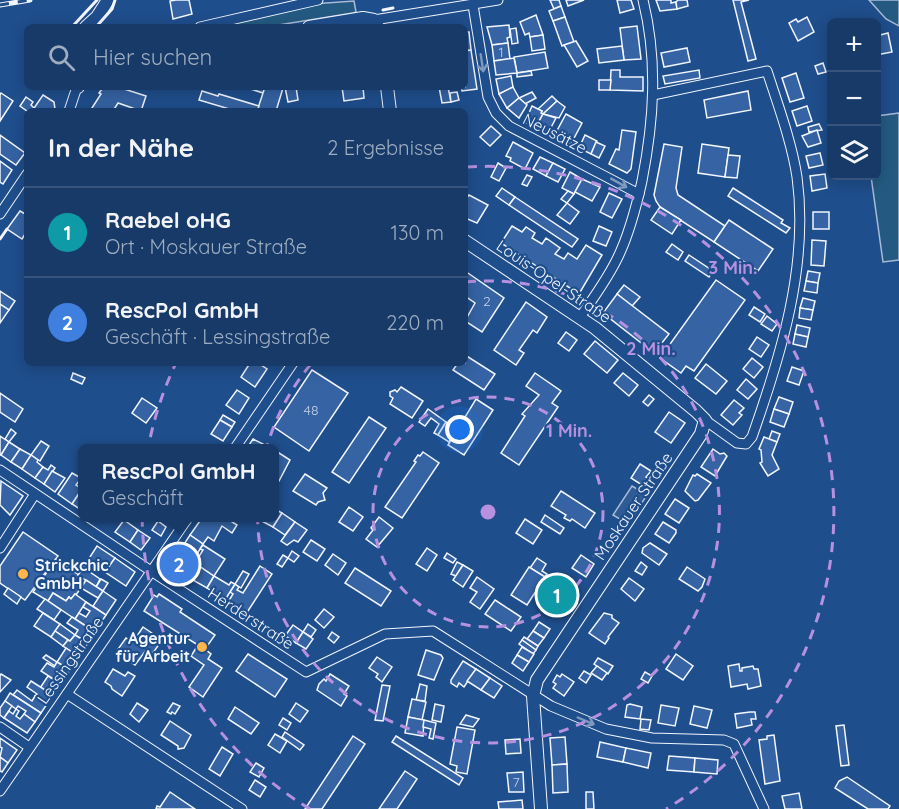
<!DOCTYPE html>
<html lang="de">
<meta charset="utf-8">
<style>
:root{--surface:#173a69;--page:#244571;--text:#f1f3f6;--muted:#9eadc0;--line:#36547d;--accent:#ffb74d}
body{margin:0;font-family:Quicksand,sans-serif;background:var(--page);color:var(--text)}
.controls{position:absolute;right:18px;top:18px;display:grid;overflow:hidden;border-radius:9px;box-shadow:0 3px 15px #0003}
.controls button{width:54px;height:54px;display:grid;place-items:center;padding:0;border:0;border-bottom:2px solid var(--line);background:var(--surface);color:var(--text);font:30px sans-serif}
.you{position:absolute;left:460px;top:430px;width:21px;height:21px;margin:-15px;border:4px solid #fff;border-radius:50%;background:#1a73e8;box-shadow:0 0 0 9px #1a73e833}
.badge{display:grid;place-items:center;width:39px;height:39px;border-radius:50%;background:var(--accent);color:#fff;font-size:20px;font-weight:700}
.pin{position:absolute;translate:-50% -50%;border:3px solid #fff;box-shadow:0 2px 6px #0006}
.popup{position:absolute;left:78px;top:444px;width:201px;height:78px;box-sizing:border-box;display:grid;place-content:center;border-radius:9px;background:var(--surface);filter:drop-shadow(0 2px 4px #0005);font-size:20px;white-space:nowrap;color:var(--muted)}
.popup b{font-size:22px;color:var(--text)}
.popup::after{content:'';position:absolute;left:50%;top:100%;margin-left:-12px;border:12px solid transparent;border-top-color:var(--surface)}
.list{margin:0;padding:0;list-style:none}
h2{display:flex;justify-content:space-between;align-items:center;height:78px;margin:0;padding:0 24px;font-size:26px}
h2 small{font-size:20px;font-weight:400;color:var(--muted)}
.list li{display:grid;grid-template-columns:39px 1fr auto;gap:18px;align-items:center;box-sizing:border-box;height:90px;padding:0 24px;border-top:2px solid var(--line)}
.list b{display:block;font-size:22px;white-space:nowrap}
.list p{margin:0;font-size:20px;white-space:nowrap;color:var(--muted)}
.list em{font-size:20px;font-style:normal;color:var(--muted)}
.icon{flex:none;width:33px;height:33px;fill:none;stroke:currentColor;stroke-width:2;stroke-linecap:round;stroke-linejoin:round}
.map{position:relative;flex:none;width:899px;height:809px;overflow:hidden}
.search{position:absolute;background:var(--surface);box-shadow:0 3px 15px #0003;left:24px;top:24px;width:444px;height:66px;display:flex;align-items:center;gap:15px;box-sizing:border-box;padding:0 21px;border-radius:9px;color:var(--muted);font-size:22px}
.panel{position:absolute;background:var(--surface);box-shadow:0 3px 15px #0003;left:24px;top:108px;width:444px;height:258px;border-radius:9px}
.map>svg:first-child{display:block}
</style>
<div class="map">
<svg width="899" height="809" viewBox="0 0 899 809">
<rect width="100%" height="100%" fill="#1f4e8c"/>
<g fill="#245a82" stroke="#a8bbd7" stroke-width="1.5">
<path d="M869 0H899V26L886 19Z"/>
<path d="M354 1 356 12 353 13 266 27H212L312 4Z"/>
<path d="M899 113V260L883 262 871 176H876L877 116Z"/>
</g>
<path fill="#305b95" stroke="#a8bbd7" stroke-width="1.5" d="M632 486 647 495 628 524 613 515Z"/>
<g fill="#3563a3" stroke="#f2f6ff" stroke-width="1.5">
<path d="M176 0H189L192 14 173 19 170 1Z"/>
<path d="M550 0H559L561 6 554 9Z"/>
<path d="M566 0H584L568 6Z"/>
<path d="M617 0H631L634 9 620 13Z"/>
<path d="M656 0H671V3L676 2 677 9 660 11Z"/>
<path d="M678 0H687L688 6 677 9 676 2Z"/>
<path d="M733 0H749L741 2 756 59 748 61Z"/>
<path d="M561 6 565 17 553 21 549 11Z"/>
<path d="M536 15 543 35 530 37 529 33 525 35 520 22Z"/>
<path d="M565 17 574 42 562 46 553 21Z"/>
<path d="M807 17 814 32 798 41 789 23 796 19 798 22Z"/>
<path d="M509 25 510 37 507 38 508 43 492 45 487 27Z"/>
<path d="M637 26 641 59 624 60 620 28Z"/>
<path d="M516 28 518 43 512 44 510 29Z"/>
<path d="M465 32H469L471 50 465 51Z"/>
<path d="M888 33 892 52 876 55V36Z"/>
<path d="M543 35 545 49 532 51 530 37Z"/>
<path d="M576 41 588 61 577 67 564 45Z"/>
<path d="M508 43 510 59 494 61 492 45Z"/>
<path d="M622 46 624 60 599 63 597 49Z"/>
<path d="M687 48 690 62 664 67 661 53Z"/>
<path d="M471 50 477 89 462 91 461 87H465V51Z"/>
<path d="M545 52 548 68 517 73 514 57Z"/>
<path d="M514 58 517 73 496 75 494 61Z"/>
<path d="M823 63 826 72 818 74 815 66Z"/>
<path d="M611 70H620V77H643V91L610 90Z"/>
<path d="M699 70 700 78 665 84 663 76Z"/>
<path d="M531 71 532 75 517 77V73Z"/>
<path d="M796 73 804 98 790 102 782 78Z"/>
<path d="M511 76 513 87 499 94 496 79Z"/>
<path d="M599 80H611L610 90H599Z"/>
<path d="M118 87H124V89L146 96 141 111 118 103 113 111H90L101 94 99 93 102 89Z"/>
<path d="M244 87H265L263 93Z"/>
<path d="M265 87 283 88 276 111H257Z"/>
<path d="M285 87H296L298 100 288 102Z"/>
<path d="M342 87H363L364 98 344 101Z"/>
<path d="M439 87H448L451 102 442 103Z"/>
<path d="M513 87 519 98 507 108 499 94Z"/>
<path d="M202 91 218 96 219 94 259 106 257 111H236L199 100Z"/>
<path d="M748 91 751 110 707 118 704 100Z"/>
<path d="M457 92 459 100 451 102 450 93Z"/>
<path d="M532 92 536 98 525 104 519 98Z"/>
<path d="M1 93 13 101 0 121V95Z"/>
<path d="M43 95 54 102 55 109 53 111H32Z"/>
<path d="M552 96 557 101 543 114 541 113 542 111 538 109Z"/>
<path d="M26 97 33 102 31 105 34 108 32 111H27L20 106Z"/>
<path d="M519 98 527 105 519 118 507 108Z"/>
<path d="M557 101 565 107 559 118 543 114Z"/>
<path d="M532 106 542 111 541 113 543 114 536 127 525 122Z"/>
<path d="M807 106 812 121 797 126 792 111Z"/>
<path d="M543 114 556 118 548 133 536 127Z"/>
<path d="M566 114 582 123 571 144 563 142 554 136Z"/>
<path d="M819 124 822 130 809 132 808 127Z"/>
<path d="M491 126 501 135 490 146 480 137Z"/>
<path d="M622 130 636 132 631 169 627 173 609 164 616 149 619 150Z"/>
<path d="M817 130 821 143 808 147 802 136Z"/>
<path d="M0 135 25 153 16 165 0 154Z"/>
<path d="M585 135 597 141 591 154 579 148Z"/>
<path d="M513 142 533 153 525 169 510 161 511 158 506 156Z"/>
<path d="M596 142 605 146 599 158 591 154Z"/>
<path d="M664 144 682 147 676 188 678 195 725 226 714 242 660 207 656 201 654 195Z"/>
<path d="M702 144 729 148 725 177 698 173Z"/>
<path d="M820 153 823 165 809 168 806 156Z"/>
<path d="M728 155 740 156 737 178 725 177Z"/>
<path d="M540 157 553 163 546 176 533 169Z"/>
<path d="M0 161 12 170 3 184 0 182Z"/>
<path d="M498 163 506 168 499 181 491 177Z"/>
<path d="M553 163 565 169 558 182 546 176Z"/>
<path d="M570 172 582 179 574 194 562 188Z"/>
<path d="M825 174 827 188 812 191 810 176Z"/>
<path d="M527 175 532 177 527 186 522 184Z"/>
<path d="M582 179 600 187 592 201 575 192Z"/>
<path d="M502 188 515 197 509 205 496 196Z"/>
<path d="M733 188 783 220 781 223 790 228 786 233 728 196Z"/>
<path d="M568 191 574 194 567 203 561 199Z"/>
<path d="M609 193 622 199 612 218 600 212Z"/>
<path d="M469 195 488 205 477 223 465 218V200Z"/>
<path d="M515 197 578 239 572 247 509 205Z"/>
<path d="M567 203 579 212 570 224 557 215Z"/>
<path d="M660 207 681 220 672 234 651 220Z"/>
<path d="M20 211 27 215V231L22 239 7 229Z"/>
<rect x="813" y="212" width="16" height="17"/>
<path d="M729 220 773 249 758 271 714 242Z"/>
<path d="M512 226 522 232 526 227 535 233 532 238 542 244 546 238 560 248 555 254 564 259 568 253 577 259 586 245 602 255 579 294 501 243Z"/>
<path d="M599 226 612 232 606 246 593 241Z"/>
<path d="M812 240 826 241 824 266 811 265Z"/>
<path d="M672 244 683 252 678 260 666 252Z"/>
<path d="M689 255 713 271 709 277 685 261Z"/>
<path d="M465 271 504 298 482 332 465 321 475 303 465 296Z"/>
<path d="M808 271 820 273 818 283 806 281Z"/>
<path d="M716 280 745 300 694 371 686 366 681 373 660 358Z"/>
<path d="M806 281 818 283 817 293 804 291Z"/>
<path d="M624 285 640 297 632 306 617 294Z"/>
<path d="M0 291 15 301 9 310 0 304Z"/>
<path d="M617 294 669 334 654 353 603 313Z"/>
<path d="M803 298 815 301 813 310 800 308Z"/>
<path d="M526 302 547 317 537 333 533 330 519 350 524 353 516 365 494 350Z"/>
<path d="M0 304 9 310 0 323Z"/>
<path d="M754 307 765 314 760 322 749 315Z"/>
<path d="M800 308 813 310 811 320 799 318Z"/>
<path d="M767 316 777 324 772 331 761 324Z"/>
<path d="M797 325 810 328 808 337 795 334Z"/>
<path d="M566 332 577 340 569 351 558 343Z"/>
<path d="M795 334 808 337 806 347 793 344Z"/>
<path d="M757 337 769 345 761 357 749 349Z"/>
<path d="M595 341 618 360 607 373 584 354Z"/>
<path d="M465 355 495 374 484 390 453 370 458 363H465Z"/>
<path d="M752 358 763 367 754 378 743 369Z"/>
<path d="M250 363H258L267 369 255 387 241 377Z"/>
<path d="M706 364 727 381 716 394 695 378Z"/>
<path d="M792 367 804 371 799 385 787 381Z"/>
<path d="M312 370 348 393 309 451 274 427Z"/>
<path d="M73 373 85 378 82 384 71 379Z"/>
<path d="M535 373 561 391 552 403 558 407 519 465 501 453 525 416 522 414 539 395 526 386Z"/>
<path d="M623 373 638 385 629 396 614 383Z"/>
<path d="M746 379 757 389 748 399 737 390Z"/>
<path d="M401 387 423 401 412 418 390 404 393 398 390 396V392L395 390 397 392Z"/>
<path d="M237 390 249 398 239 414 226 405Z"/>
<path d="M0 393 23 409 15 422 0 412Z"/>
<path d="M649 395 654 399 648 406 643 402Z"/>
<path d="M779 397 793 402 789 414 774 409Z"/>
<path d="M142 398 157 408 146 423 132 413Z"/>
<path d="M476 399 493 410 464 455 448 445Z"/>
<path d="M734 400 744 408 739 413 742 415 733 425 721 415Z"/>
<path d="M428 409 446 422 438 435 434 433 439 424 431 418 425 426 419 422Z"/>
<path d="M774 409 789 414 784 427 770 422Z"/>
<path d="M669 412 685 423 671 443 655 432Z"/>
<path d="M223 415 235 422 232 427 220 420Z"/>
<path d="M369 417 386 428 349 483 332 472Z"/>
<path d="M220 420 232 427 223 441 211 434Z"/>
<path d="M446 422 458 429 449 442 438 435Z"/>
<path d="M11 429 16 433 9 442 5 439Z"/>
<path d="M772 431 780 434 777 442 769 439Z"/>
<path d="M0 436 9 442 1 455H0Z"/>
<path d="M764 437 777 442 772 455 779 469 768 476 760 463 762 462 761 450 759 449Z"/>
<path d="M253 439 265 445 264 447 267 448H247Z"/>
<path d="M41 441 49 446 40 461 31 455Z"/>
<path d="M9 442 20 449 11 462 1 455Z"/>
<path d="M20 449 31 455 22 469 11 462Z"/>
<path d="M713 449 720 454 724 453 727 456 715 476 701 467Z"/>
<path d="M423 452 439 463 402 518 385 507 416 462 414 461 418 455 420 456Z"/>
<path d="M279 453 290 460 279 481 275 479V457Z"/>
<path d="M31 455 38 460 37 462 43 467 35 478 22 469Z"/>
<path d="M640 464 651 471 646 477 650 479 645 487 631 478Z"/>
<path d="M51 465 55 468 44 484 35 478 43 467 48 470Z"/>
<path d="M52 471 65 478 55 492 44 484Z"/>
<path d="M72 473 81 478 76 485 82 489 72 504 58 494Z"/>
<path d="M305 474 327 488 323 493 325 500 318 502 316 505 293 491Z"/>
<path d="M697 474 711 483 698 500 695 501 685 491 693 475 695 476Z"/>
<path d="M1 481 23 496 10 515 0 505Z"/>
<path d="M82 489 83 490V511L72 504Z"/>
<path d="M561 491 595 513 585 528 572 519 570 521 564 518 566 515 551 506Z"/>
<path d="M675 499 689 508 679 523 665 514Z"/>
<path d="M349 507 363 517 353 531 339 522Z"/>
<path d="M275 509 282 513 273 527 256 518H275Z"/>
<path d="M282 513 295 522 285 535 273 527Z"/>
<path d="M545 515 564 528 560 534 541 522Z"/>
<path d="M379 517 393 528 377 547 366 539 373 530 371 528Z"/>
<path d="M202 518H226L237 525 232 533 222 526 214 541 208 537 203 544 190 535Z"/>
<path d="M525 519 542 530 533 544 516 533Z"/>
<path d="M124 520 138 530 130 542 115 532Z"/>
<path d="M158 521 166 527 161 536 152 530Z"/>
<path d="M295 522 307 530 298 542 294 540 287 545 281 541Z"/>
<path d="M663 522 676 530V533L669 543 655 534Z"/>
<path d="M138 530 150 538 141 550 130 542Z"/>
<path d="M23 532 58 556 25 600 0 583V566Z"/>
<path d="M190 535 203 544 196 556 198 558 195 563 214 576 207 588 193 580 187 581 169 567Z"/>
<path d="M311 540 325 549 317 561 303 552Z"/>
<path d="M650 543 667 554 659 565 642 553 643 548Z"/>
<path d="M203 545 225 559 214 576 195 563 203 550 200 549Z"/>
<path d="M97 546 115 558 105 572 88 560Z"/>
<path d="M427 548 437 555 427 571 416 564Z"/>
<path d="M292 551 299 556 294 562 288 558Z"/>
<path d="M447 553 456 559 453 563 444 558Z"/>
<path d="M333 554 346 563 338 575 325 565Z"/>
<path d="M283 555 288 558 282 567 277 564Z"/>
<path d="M581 555 594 564 586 577 572 568Z"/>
<path d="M115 558 135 572 126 586 105 572Z"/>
<path d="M537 558 546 564 542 571 547 574 545 577 530 568Z"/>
<path d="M56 559 86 580 76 595 75 594 71 599 69 597 66 601 53 593 48 601 33 592Z"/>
<path d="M88 560 95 565 90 572 100 579 96 587 78 575Z"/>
<path d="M457 562 463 565 456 576 451 574Z"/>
<path d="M641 562 647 567 642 575 635 571Z"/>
<path d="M463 565 473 571 463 587 453 580Z"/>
<path d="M260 566 272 574 246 614 228 602 233 594 230 592 235 584 239 587 237 590 243 593Z"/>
<path d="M529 567 545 577 527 605 511 595Z"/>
<path d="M687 567 705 579 702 587 698 591 679 579Z"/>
<path d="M355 568 391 591 381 606 345 583Z"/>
<path d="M243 571 249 574 241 588 235 584Z"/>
<path d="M560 574 575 584 554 616 539 605Z"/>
<path d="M214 576 229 585 231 582 235 584 225 600 218 596H213V592L207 588Z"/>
<path d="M477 577 494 589 480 609 470 602 477 592 470 588Z"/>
<path d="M629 578 644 589 635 601 621 589Z"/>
<path d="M101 579 108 583 103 591 96 587Z"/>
<path d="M86 580 103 591 98 598 81 588Z"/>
<path d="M8 588 21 597 17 604 4 594Z"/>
<path d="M103 591 116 600 106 615 93 606Z"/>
<path d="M53 593 66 601 69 597 71 599 75 594 86 602 75 619 48 601Z"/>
<path d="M159 594 182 609 180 612 215 635 205 649 211 654 208 659 222 668 203 697 189 687 204 665 191 656 198 645 144 611 154 595 157 597Z"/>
<path d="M45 599 61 610 54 620 37 609Z"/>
<path d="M495 600 521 617 511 631 485 614Z"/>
<path d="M86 602 106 615 95 632 75 619 79 613 86 617 90 611 83 607Z"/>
<path d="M324 609 334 617 324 628 315 620Z"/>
<path d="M43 613 60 624 51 637 34 626Z"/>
<path d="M604 613 612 615V618L619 623 608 637 609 638 605 644 589 633Z"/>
<path d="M72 617 95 632 88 643 75 635 78 630 67 623Z"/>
<path d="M539 622 550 629 544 638 533 631Z"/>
<path d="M60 624 75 635 70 641 55 631Z"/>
<path d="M308 624 316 630 311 637 303 632Z"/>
<path d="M293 625 303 632 296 643 285 636Z"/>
<path d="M143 627 162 640 153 653 147 649 135 665 116 652 126 638 133 642Z"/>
<path d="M55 631 68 640 63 646 51 637Z"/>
<path d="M533 631 544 638 538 646 527 639Z"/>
<path d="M303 632 313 639 306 649 296 643Z"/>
<path d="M332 632 339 637 334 643 328 638Z"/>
<path d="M75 635 88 643 79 657 63 646 68 640 70 641Z"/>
<path d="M524 637 538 646 536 650 522 640Z"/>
<path d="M522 640 536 650 533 654 519 644Z"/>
<path d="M522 647 534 654 529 662 517 655Z"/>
<path d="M66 648 79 657 70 670 57 662Z"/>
<path d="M426 650 441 655 443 658 434 680 418 675Z"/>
<path d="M248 654 287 679 275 697 236 671Z"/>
<path d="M676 654 693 666 683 680 666 669Z"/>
<path d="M46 655 57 662 55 666 43 658Z"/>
<path d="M517 655 529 662 523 671 512 663Z"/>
<path d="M377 657 392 667 382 682 376 677 378 674 369 668Z"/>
<path d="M598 658 613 666 608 674 594 664Z"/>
<path d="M463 661 476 669 464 687 459 683 457 687 451 683V680Z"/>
<path d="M57 662 70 670 61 684 41 671 47 663 54 667Z"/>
<path d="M739 664 740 671H742V668L753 666 754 669H758L761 686 748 689 747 684 731 687 728 666Z"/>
<path d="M597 666 607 673 602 680 591 673Z"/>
<path d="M113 669 125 676 128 672 135 676 122 696 112 689 111 686 105 682Z"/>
<path d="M476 669 490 678 481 690 467 681Z"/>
<path d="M584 671 591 675 586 683 579 678Z"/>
<path d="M645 672 652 676 648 683 641 679Z"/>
<path d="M1 674 11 680 0 692V676Z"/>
<path d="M330 674 349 686 344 694 347 696 341 706 317 690 319 684 324 679 326 681Z"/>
<path d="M562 674 574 682 564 696 553 688 556 684 553 682 557 675 560 677Z"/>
<path d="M48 676 61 684 53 695 40 688Z"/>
<path d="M490 678 502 686 494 698 481 690Z"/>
<path d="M31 681 53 695 47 704 35 696 37 694 27 687Z"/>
<path d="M420 684 427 686 425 701 416 700Z"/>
<path d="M382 685 390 686 383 721 375 720Z"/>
<path d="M17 690 32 701 35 696 47 704 41 713 13 695Z"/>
<path d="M10 693 41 713 35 722 24 714 26 711 18 706 16 709 5 701Z"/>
<path d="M412 699 426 702 422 720 408 717Z"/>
<path d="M5 701 12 706 4 718 0 715V708Z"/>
<path d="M137 703 148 710 139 722 130 714Z"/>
<path d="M173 703 180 706 175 714 172 712 171 714 167 712Z"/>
<path d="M296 703 308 711 300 722 289 714Z"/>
<path d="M435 704 444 706 441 722 432 720Z"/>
<path d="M630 704 642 707 640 719 625 717 627 705Z"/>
<path d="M661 705 679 708 675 726 658 723Z"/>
<path d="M694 706 712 710 707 728 690 724Z"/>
<path d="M235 707 259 723 251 734 228 719Z"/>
<path d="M16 709 19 711 16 716 20 719 24 714 35 722 27 733 4 718 9 711 13 714Z"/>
<path d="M750 712H755L756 719H751L752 725 737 728 735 714Z"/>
<path d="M466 715 479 719 473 727 460 724Z"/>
<path d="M408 717 424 720 423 736 405 733Z"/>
<path d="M283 718 291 723 287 730 279 725Z"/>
<path d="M641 719 651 720 649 730 640 729Z"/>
<path d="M424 720 436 723 433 739 429 738 431 729 423 727Z"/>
<path d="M170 721 191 735 184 748 178 749V746L161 735Z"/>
<path d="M844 725 849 765 841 766 836 726Z"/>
<path d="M457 727 475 730 467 774 456 772 457 766 450 764Z"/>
<path d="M285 732 304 745 300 750 282 737Z"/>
<path d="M275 734 287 741 280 753 268 745Z"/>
<path d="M774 735 780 781 765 784 759 740 767 739V736Z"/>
<path d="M353 736 365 744 322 809H305Z"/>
<path d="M396 736 463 778 459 785 392 742Z"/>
<path d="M565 737 567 764 552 765 550 738Z"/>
<path d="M0 738 17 750 8 763 0 757 2 748 0 747Z"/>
<path d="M520 739 521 753 506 754 505 740Z"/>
<path d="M600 742 626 748 623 762 597 757Z"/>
<path d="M222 747 233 754 220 776 209 769Z"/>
<path d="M626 748 651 753 648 768 623 762Z"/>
<path d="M669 756 695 758 694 772 667 770Z"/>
<path d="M0 757 8 763 2 772 0 771Z"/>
<path d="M695 758 718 760 717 774 694 772Z"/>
<path d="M256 763 264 768 259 777 250 772Z"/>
<path d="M567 764 568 792 553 793 552 765Z"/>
<path d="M405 771 417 779 397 809H379Z"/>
<path d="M523 772 524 792H509L507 773Z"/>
<path d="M847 777 890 806 888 809H868L835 788 839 781Z"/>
<path d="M255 780 266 787 260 797 249 790Z"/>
<path d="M170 792 195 809H156L157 806 160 807Z"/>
<path d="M586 792H593L594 809H586Z"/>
<path d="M799 793 802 809H785L782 796Z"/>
<path d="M522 800 523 809H499L498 802Z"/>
</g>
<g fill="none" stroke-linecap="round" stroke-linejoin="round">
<defs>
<g id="street">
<path d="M473 5 488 97 496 113 509 126 639 194"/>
<path d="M374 20 498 0"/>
<path d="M200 27 318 0"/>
<path d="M653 95 767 71C778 105 792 143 797 177 809 265 781 355 752 437L746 444 737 443 705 420"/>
<path d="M69 111 77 87"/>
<path d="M0 214 27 174"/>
<path d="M580 317C593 299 607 279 617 259 629 235 636 208 642 181 654 120 658 61 643 0"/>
<path d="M235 448 293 363"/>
<path d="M0 470 151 571 306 672 385 634 433 631 551 706 606 729 652 738 724 740 734 744 764 809"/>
<path d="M0 548 35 494"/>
<path d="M67 694 242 809"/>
<path d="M0 727 29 747"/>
<path d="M0 791 188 518"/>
</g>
<g id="secondary">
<path d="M86 27 97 17 108 0"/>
<path d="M309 27 363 18 374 20 378 27"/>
<path d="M77 87H78"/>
<path d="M387 87 390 111"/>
<path d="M465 241 595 328 696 411 705 420 701 434 537 680 533 696 541 809"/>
</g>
</defs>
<use href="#street" stroke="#f2f6ff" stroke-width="11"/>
<use href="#secondary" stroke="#f2f6ff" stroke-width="14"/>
<use href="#street" stroke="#1f4e8c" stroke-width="9"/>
<use href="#secondary" stroke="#1f4e8c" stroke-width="12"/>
<defs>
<path id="rail" d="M0 5 30 0"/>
</defs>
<use href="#rail" stroke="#f2f6ff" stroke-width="5"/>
<use href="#rail" stroke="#1f4e8c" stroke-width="3" stroke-dasharray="9" stroke-linecap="butt"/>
<g stroke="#f2f6ff" stroke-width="3">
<path d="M383 10 393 8"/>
<path d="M72 27 97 0"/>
<path d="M96 27 112 9 115 0"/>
<path d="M0 239 7 229"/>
</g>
</g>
<defs><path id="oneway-shaft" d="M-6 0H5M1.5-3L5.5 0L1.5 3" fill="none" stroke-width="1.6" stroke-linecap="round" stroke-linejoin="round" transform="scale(1.5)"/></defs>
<g stroke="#7e9ac0">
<use href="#oneway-shaft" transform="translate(482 63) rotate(81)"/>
<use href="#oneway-shaft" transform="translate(619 183) rotate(29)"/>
<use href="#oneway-shaft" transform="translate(586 721) rotate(23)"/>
</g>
<g fill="none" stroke="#b691df" stroke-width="3" stroke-dasharray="10 8">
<circle cx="488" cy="512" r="115"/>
<path d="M466 282A231 231 0 1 1 311 364"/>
<path d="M310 809A346 346 0 0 1 176 363M467 167A346 346 0 0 1 666 809"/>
</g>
<g fill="#ffb74d" stroke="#1f4e8c" stroke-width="2">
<circle cx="23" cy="574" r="6"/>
<circle cx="202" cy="647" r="6"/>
</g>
<g text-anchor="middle" stroke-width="4.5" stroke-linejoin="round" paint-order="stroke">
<g font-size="14" fill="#c3d1e8">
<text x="501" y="57">1</text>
<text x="487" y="306">2</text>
<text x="311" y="415">48</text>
<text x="516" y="787">7</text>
</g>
<g font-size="16" fill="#f2f6ff" stroke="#1f4e8c">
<text transform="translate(555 133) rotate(27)" y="6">Neusätze</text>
<text transform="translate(554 281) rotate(34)" y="6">Louis-Opel-Straße</text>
<text transform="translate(633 506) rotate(-56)" y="6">Moskauer Straße</text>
<text transform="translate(251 618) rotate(33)" y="6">Herderstraße</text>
<text transform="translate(70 660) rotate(-55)" y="6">Lessingstraße</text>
</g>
<g font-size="16" font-weight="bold" fill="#f2f6ff" stroke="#1f4e8c" text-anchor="start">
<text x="35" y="571">Strickchic<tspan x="35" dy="18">GmbH</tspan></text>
<text x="190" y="644" text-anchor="end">Agentur<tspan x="190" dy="18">für Arbeit</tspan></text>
</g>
</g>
<circle cx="488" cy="512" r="9" fill="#b691df" stroke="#1f4e8c" stroke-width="3"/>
<g font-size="18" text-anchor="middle" font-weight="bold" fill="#b691df" stroke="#1f4e8c" stroke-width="4.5" stroke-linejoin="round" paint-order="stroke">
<text x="733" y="274">3 Min.</text>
<text x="651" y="355">2 Min.</text>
<text x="569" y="437">1 Min.</text>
</g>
</svg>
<div class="controls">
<button>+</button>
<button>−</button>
<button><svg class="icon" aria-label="layers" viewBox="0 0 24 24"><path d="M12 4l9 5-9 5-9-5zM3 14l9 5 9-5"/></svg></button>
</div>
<div class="you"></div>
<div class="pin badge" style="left:557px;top:595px;background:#0f9aa8">1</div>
<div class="pin badge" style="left:179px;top:564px;background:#3f7fe0">2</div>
<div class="popup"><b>RescPol GmbH</b>Geschäft</div>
<div class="search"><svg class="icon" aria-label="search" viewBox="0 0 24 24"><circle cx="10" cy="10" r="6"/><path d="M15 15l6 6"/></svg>Hier suchen</div>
<section class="panel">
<h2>In der Nähe<small>2 Ergebnisse</small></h2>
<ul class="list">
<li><span class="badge" style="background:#0f9aa8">1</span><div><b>Raebel oHG</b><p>Ort · Moskauer Straße</p></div><em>130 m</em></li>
<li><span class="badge" style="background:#3f7fe0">2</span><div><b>RescPol GmbH</b><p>Geschäft · Lessingstraße</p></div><em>220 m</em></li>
</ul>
</section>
</div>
